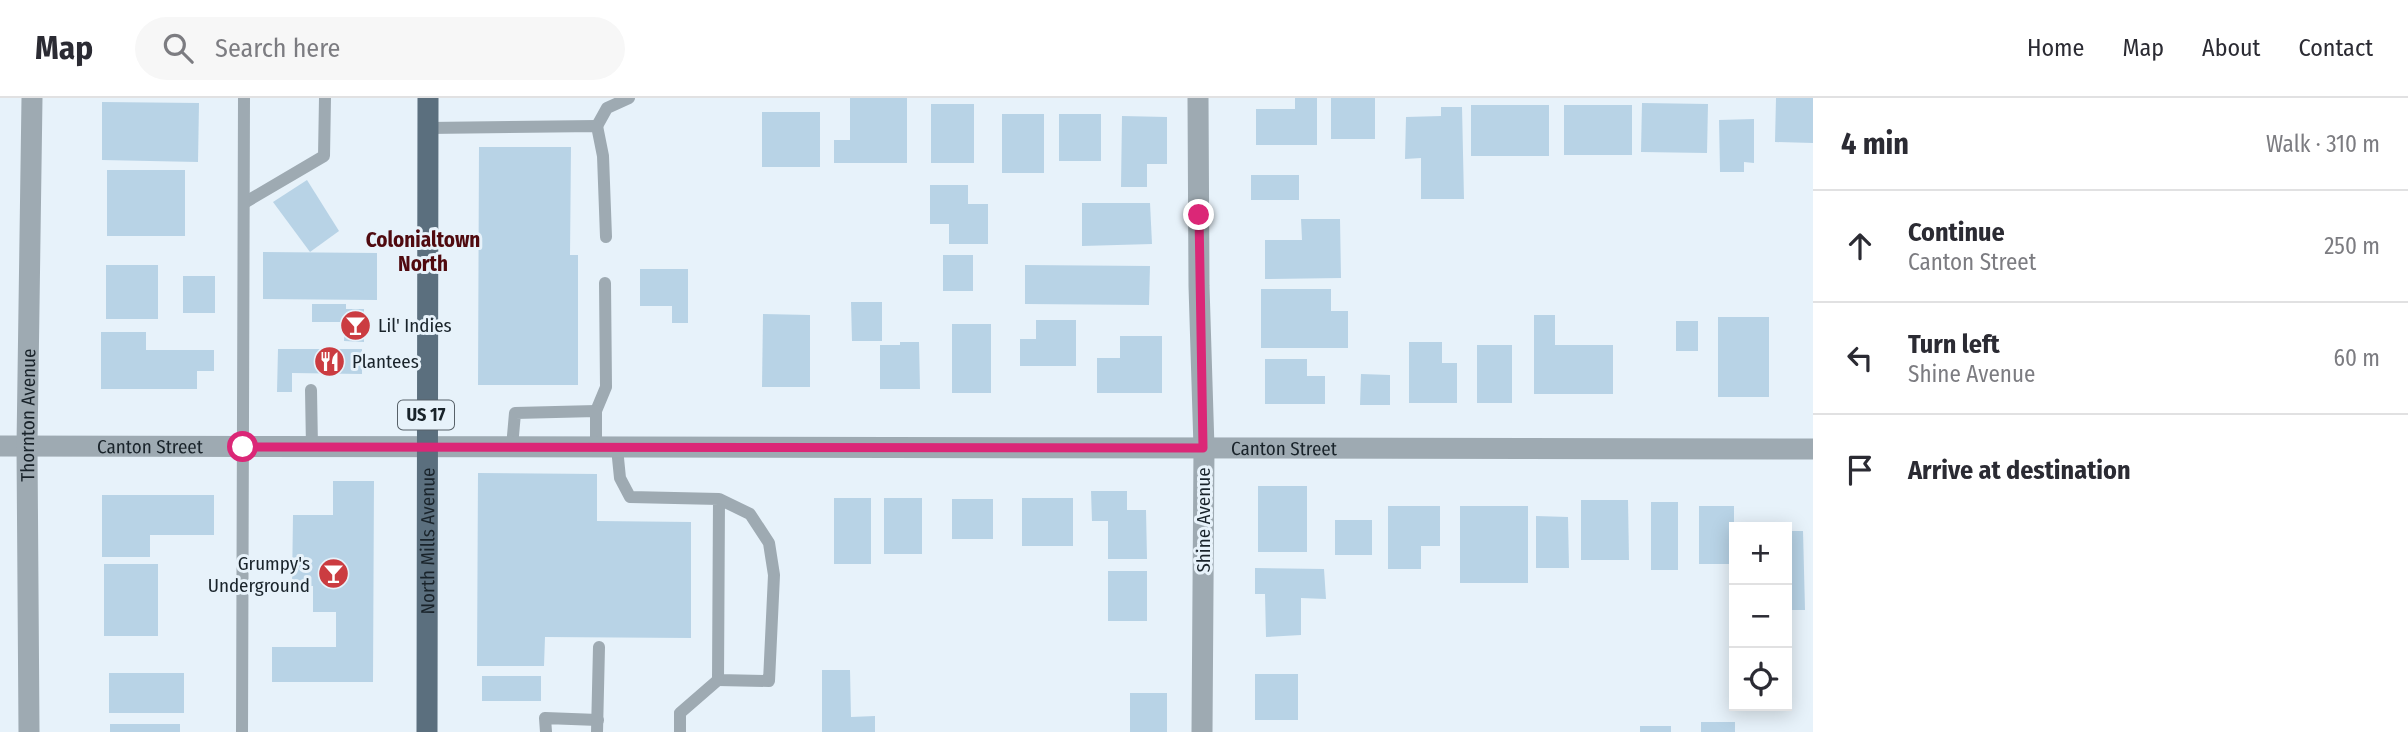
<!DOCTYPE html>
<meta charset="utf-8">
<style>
:root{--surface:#fff;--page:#f7f7f7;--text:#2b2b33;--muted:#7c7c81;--line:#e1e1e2}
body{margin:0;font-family:"Fira Sans Condensed",sans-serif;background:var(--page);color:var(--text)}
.controls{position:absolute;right:21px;bottom:21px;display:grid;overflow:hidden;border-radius:0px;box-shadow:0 4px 18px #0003}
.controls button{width:63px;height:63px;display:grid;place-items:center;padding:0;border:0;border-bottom:2px solid var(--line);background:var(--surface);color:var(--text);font:35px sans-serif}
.stop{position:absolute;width:21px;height:21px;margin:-16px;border:5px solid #db2777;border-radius:50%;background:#fff}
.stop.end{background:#db2777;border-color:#fff;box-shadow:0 2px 7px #0008}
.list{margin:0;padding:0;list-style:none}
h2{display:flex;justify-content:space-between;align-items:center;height:91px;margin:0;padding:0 28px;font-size:30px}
h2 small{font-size:23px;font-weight:400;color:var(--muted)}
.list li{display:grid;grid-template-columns:46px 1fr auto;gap:21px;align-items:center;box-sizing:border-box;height:112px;padding:0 28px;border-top:2px solid var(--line)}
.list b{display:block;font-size:26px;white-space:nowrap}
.list p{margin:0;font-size:23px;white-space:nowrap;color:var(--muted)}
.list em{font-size:23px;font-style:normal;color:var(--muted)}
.icon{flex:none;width:38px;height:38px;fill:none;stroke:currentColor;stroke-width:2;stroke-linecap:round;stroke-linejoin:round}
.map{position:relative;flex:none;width:1813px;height:634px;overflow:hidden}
header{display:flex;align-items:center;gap:42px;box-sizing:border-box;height:98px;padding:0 35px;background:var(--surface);border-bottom:2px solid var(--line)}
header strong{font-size:33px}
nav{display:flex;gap:38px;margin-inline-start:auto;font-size:24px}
.search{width:490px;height:63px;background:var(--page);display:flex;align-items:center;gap:18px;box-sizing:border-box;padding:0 24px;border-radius:38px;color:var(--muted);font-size:26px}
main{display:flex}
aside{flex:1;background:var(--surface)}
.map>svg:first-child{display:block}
</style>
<header>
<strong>Map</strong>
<div class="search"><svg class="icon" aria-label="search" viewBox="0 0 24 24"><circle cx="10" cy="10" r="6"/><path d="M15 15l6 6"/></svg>Search here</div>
<nav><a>Home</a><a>Map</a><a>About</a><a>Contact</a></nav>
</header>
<main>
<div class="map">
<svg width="1813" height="634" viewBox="0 0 1813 634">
<rect width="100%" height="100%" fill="#e7f2fa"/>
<g fill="#b8d3e6">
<path d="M850 0H907V65H834V42H850Z"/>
<path d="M1295 0H1317V47H1256V11H1295Z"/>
<rect x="1331" y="0" width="44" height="41"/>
<path d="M1776 0H1813V45L1775 44Z"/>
<path d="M102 4 199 5 198 64 102 62Z"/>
<path d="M1642 5 1708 6 1707 55 1641 54Z"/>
<rect x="931" y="6" width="43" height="59"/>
<rect x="1471" y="7" width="78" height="51"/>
<rect x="1564" y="7" width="68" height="50"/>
<path d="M1441 9H1462L1464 101H1421V60L1405 61 1406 19 1441 18Z"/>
<rect x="762" y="14" width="58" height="55"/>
<rect x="1002" y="16" width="42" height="59"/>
<rect x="1059" y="16" width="42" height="47"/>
<path d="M1122 18 1167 19V66H1147V89H1121Z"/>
<path d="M1754 21V65L1744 64V74H1720L1719 22Z"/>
<path d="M479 49H571L570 157H578V287H478Z"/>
<rect x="107" y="72" width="78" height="66"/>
<rect x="1251" y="77" width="48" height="25"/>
<path d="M307 82 339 133 310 154 273 104Z"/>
<path d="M930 87H968V106H988V146H949V126H930Z"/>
<path d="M1082 105H1150L1152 146 1082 148Z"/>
<path d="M1301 121H1340L1341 180 1265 181V142H1302Z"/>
<path d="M263 154 377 155V202L263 201Z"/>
<rect x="943" y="157" width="30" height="36"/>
<rect x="106" y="167" width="52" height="54"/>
<path d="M1025 167 1150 168 1149 207 1025 206Z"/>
<path d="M640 171H688V225H672V208H640Z"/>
<rect x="183" y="178" width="32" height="37"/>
<path d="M1261 191H1331V213H1348V250H1261Z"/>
<path d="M851 204H882V243H852Z"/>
<path d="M312 206H346V211H364V244L344 243 345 224H312Z"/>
<path d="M763 216 810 217V289H762Z"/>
<path d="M1534 217H1555V247H1613V296H1534Z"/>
<rect x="1718" y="219" width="51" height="80"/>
<path d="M1036 222H1076V268H1020V241H1036Z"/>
<rect x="1676" y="223" width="22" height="30"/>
<rect x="952" y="226" width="39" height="69"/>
<path d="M101 234H146V252H214V273H197V291H101Z"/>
<path d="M1120 238H1162V295H1097V260H1120Z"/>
<path d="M900 244H919L920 291H880V247H900Z"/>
<path d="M1409 244H1442V265H1457V305H1409Z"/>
<rect x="1477" y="247" width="35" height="58"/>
<path d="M278 251H362V276L292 275V294H277Z"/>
<path d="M1265 261H1307V278H1325V306H1265Z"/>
<path d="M1361 276 1390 277V307H1360Z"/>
<path d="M478 375 597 376V423L691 424V540L545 539 544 568H477Z"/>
<path d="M333 383H374L373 584H272V549H336V514H313V488H292L293 417H333Z"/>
<rect x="1258" y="388" width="49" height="66"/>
<path d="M1091 393H1127V412H1146L1147 461H1108V423H1092Z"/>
<path d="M102 397H214V437H150V459H102Z"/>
<rect x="834" y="400" width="37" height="66"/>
<rect x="884" y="400" width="38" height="56"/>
<rect x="1022" y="400" width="51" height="48"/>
<rect x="952" y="401" width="41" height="40"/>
<path d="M1581 402H1628L1629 462H1581Z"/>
<rect x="1651" y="404" width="27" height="68"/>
<path d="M1388 408H1440V448H1421V471H1388Z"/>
<rect x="1460" y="408" width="68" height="77"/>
<rect x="1699" y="408" width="35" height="58"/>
<path d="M1536 418 1568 419 1569 470H1536Z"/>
<rect x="1335" y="422" width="37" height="35"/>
<path d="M1787 433H1803L1805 512H1787Z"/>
<rect x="104" y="466" width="54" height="72"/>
<path d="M1255 470 1324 471 1326 501 1301 500V537L1266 539 1265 496H1255Z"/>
<rect x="1108" y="473" width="39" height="50"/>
<path d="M822 572H850L851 619 875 618V634H822Z"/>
<rect x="109" y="575" width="75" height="40"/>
<rect x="1255" y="576" width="43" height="46"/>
<rect x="482" y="578" width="59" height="25"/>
<rect x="1130" y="595" width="37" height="39"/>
<rect x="1701" y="624" width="34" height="10"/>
<rect x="110" y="626" width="70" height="8"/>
<rect x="1640" y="628" width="31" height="6"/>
</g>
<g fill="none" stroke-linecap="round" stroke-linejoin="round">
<g stroke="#9eaab2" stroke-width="12">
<path d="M597 28 607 10 629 0"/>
<path d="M428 30 597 28 603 58 606 139"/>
<path d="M244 105 324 58 325 0"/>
<path d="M311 292 312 349"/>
<path d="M596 313 606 289 605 185"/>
<path d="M512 349 515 315 596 313V350"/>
<path d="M617 350 620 380 630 399 719 401 750 416 769 445 774 477 769 583 718 582 719 401"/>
<path d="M242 634 244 0"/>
<path d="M546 634 545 620 598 622"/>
<path d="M597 634 599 549"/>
<path d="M680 634V615L718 582"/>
</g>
<g stroke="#9eaab2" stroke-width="21">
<path d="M1198 0 1199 188 1204 350 1202 634"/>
<path id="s1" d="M0 348 1813 351"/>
<path id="s2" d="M29 634 27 348 32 0"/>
</g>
<path stroke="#5b6f7e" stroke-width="21" id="s3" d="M427 634 428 0"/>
</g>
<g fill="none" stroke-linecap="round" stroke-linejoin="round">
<path stroke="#db2777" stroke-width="9" d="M243 349 1203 350 1199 117"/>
</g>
<defs>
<symbol id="bar-disc" viewBox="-11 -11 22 22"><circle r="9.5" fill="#cb3c41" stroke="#e7f2fa"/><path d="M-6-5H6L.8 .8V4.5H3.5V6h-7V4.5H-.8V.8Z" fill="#fff"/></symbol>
<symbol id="restaurant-disc" viewBox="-11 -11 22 22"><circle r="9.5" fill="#cb3c41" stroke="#e7f2fa"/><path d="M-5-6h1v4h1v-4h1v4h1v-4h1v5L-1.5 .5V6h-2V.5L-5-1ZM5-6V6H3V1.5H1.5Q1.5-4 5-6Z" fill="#fff"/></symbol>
</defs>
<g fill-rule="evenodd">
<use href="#bar-disc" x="338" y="210" width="35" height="35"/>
<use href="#restaurant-disc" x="312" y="246" width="35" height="35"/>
<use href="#bar-disc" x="316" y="458" width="35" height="35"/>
</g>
<g text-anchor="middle" stroke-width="6" stroke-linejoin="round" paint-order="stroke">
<rect fill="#e7f2fa" stroke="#576168" stroke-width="2" x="398" y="302.5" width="56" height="29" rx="5"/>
<g font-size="18" font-weight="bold" fill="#19232a">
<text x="426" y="323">US 17</text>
</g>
<g font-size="19" fill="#19232a" stroke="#e7f2fa" text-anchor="start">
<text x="378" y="234">Lil' Indies</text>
<text x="352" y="270">Plantees</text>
<text x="310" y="472" text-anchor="end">Grumpy's<tspan x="310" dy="22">Underground</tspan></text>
</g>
<g font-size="19" fill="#19232a" stroke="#e7f2fa">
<text dy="7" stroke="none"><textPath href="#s2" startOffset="317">Thornton Avenue</textPath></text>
<text dy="7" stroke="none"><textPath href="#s1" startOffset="150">Canton Street</textPath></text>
<text dy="7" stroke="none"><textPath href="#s1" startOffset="1284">Canton Street</textPath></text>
<text transform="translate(1203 422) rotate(-90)" y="7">Shine Avenue</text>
<text dy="7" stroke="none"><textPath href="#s3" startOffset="191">North Mills Avenue</textPath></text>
</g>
<g font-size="21" font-weight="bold" fill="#500a0f" stroke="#e7f2fa">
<text x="423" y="149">Colonialtown<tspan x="423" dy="24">North</tspan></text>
</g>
</g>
</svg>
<div class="controls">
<button>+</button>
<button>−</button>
<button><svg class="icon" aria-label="locate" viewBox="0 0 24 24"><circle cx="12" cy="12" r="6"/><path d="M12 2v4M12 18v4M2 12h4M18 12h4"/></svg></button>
</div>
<div class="stop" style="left:243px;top:349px"></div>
<div class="stop end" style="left:1199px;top:117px"></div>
</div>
<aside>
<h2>4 min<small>Walk · 310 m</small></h2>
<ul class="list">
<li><svg class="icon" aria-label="ahead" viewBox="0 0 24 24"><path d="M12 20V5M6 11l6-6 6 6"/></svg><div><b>Continue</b><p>Canton Street</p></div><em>250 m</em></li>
<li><svg class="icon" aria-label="left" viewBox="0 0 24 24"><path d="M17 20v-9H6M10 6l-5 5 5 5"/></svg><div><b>Turn left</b><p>Shine Avenue</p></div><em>60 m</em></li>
<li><svg class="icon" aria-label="arrive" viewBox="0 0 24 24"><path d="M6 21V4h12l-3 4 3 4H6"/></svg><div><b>Arrive at destination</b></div></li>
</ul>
</aside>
</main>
